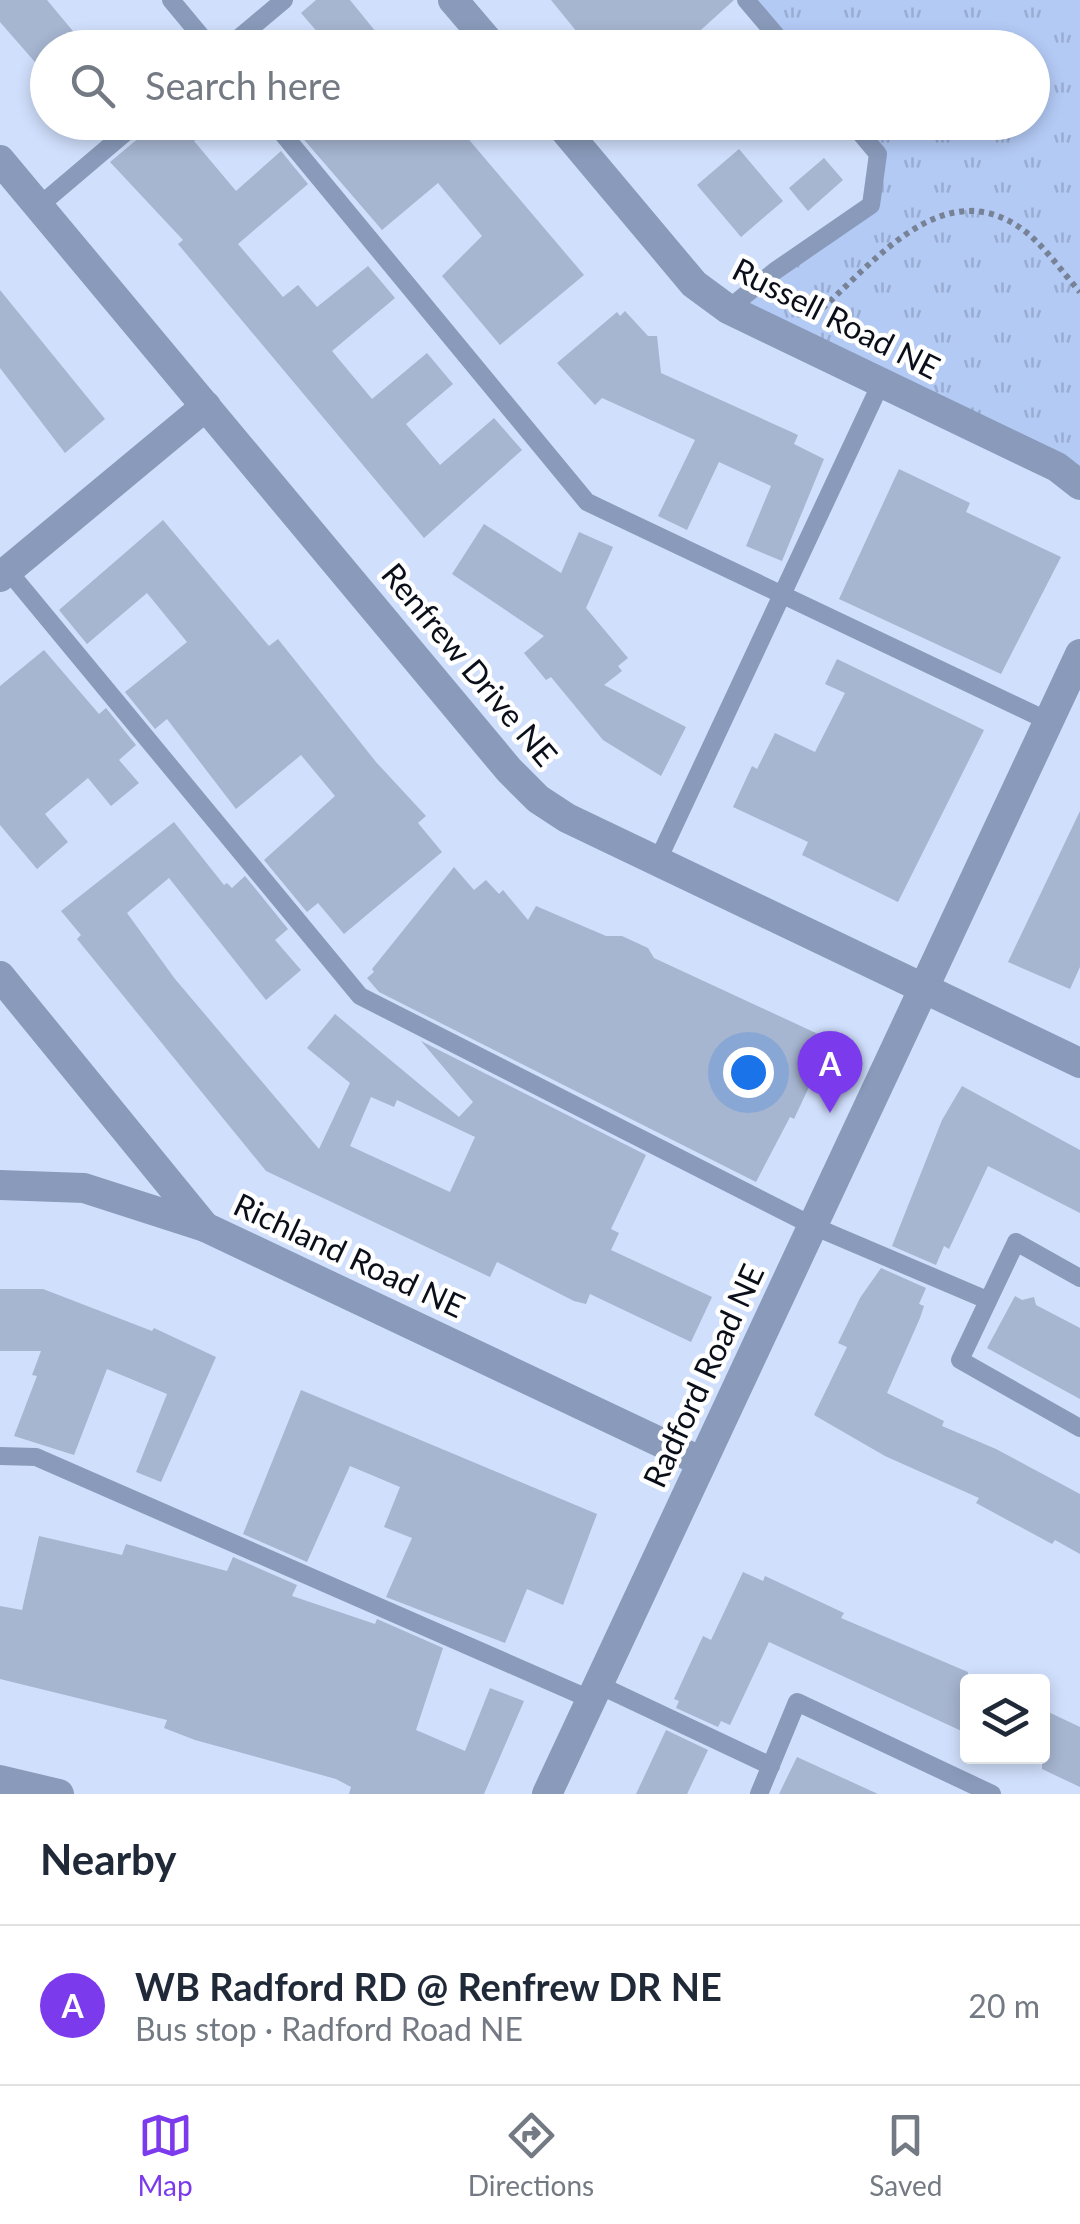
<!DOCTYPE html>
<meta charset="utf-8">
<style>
:root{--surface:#fff;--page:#f6f6f7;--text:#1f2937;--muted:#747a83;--line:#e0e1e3;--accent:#7c3aed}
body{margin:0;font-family:Lato,sans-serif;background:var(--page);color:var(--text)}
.controls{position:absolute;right:30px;bottom:30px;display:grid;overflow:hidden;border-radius:10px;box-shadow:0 5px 15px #0003}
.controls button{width:90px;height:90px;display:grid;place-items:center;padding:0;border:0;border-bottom:2px solid var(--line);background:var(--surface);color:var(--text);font:50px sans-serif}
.you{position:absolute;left:748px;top:1072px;width:35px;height:35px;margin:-25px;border:8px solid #fff;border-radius:50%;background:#1a73e8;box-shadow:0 0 0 15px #1a73e833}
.badge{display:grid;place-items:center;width:65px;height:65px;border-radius:50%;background:var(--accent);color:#fff;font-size:32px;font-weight:700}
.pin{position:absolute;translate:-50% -82px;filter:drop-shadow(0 2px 5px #0008)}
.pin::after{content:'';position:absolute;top:52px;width:35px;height:30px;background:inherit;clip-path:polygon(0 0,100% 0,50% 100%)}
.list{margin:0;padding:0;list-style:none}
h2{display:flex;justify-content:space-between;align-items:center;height:130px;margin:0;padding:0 40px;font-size:42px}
h2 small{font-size:32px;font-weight:400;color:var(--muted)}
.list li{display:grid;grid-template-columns:65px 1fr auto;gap:30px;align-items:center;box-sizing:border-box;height:160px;padding:0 40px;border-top:2px solid var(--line)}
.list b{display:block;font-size:38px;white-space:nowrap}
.list p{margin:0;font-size:32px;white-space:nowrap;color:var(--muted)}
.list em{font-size:32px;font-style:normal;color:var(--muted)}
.icon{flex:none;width:55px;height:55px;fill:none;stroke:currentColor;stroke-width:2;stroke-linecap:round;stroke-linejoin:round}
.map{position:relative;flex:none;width:1080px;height:1794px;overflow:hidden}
.search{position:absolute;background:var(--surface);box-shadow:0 5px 15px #0003;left:30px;right:30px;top:30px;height:110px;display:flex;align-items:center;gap:25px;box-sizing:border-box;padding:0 35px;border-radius:55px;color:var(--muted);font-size:38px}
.sheet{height:290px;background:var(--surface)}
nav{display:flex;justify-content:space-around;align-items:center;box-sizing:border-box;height:140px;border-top:2px solid var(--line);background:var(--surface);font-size:28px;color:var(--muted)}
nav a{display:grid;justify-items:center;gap:5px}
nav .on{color:var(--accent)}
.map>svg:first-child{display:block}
</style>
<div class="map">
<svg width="1080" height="1794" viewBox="0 0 1080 1794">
<defs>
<pattern id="grass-tufts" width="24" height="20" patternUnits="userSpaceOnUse" patternTransform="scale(2.5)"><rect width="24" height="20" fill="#b3caf5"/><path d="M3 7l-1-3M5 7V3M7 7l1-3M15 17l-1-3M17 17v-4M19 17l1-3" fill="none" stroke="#99acd1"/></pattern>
</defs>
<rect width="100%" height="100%" fill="#d0dffc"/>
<path fill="url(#grass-tufts)" d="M746 0H1080V485L728 309 871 205 878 154 851 123 1032 122V48L787 47Z"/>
<g fill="#a6b5d0" fill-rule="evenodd">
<path d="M0 0H47L87 48H48V77L0 22Z"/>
<path d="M316 0H350L389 48H331L301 13Z"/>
<path d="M551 0H734L681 48H590Z"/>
<path d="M150 122H217L194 141 236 191 281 151 308 184 238 244 283 297 298 285 317 307 368 266 395 298 332 351 372 399 427 353 453 384 406 424 440 465 494 418 522 450 424 538 178 244 183 240 110 162 146 132Z"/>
<path d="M316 122H454L584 275 500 345 442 276 482 236 438 183 382 230 300 135Z"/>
<path d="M739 149 783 201 741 237 697 185Z"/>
<path d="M824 158 843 180 808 211 789 188Z"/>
<path d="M0 290 105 419 65 453 0 368Z"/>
<path d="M625 311 648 336H657L661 373 798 435 794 444 824 459 782 561 746 546 771 486 719 462 687 530 658 516 695 440 602 398 595 405 557 363 617 312 620 316Z"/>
<path d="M899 469 970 503 966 512 1061 557 1001 674 839 599Z"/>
<path d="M163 520 269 646 278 639 376 762 426 816 418 823 442 852 344 934 318 903 307 912 264 860 335 796 301 755 236 809 167 719 155 729 125 692 187 642 147 593 87 644 59 610Z"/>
<path d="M484 524 561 573 579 532 613 547 586 608 628 658 618 666 622 671 604 685 686 727 661 776 603 740 551 677 546 680 524 653 544 636 452 574Z"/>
<path d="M44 650 99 714 106 708 136 745 119 760 139 783 111 806 88 778 45 814 68 842 37 869 0 825V686Z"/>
<path d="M837 659 984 730 898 902 802 855 808 842 733 807 752 766 757 769 775 733 815 752 845 693 825 684Z"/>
<path d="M1080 811V967L1070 989 1008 962Z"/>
<path d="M174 822 224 885 227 883 232 888 245 876 288 929 275 940 301 970 266 1000 169 878 127 913 175 979 319 1149 350 1083 307 1048 335 1014 459 1117 473 1102 421 1041 646 1155 611 1229 619 1233 611 1250 712 1297 691 1342 590 1294 586 1304 574 1301 497 1262 490 1277 266 1171 77 939 81 935 61 911ZM371 1097 394 1107 397 1100 475 1137 450 1192 350 1146Z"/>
<path d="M454 867 474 890 486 880 499 894 503 890 528 920 536 906 606 936H622L648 948 654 958 831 1040 794 1119 790 1117 756 1182 379 992 367 978 374 972 372 969Z"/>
<path d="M962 1086 1080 1150V1213L988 1166 949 1249 944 1246 936 1265 892 1246 942 1120Z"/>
<path d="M881 1268 926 1288 919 1304 924 1306 920 1318 887 1393 944 1421 942 1426 996 1449 1080 1494V1554L1055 1540 1052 1544 976 1503 979 1498 885 1456 814 1415 847 1347 838 1343 860 1298Z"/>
<path d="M0 1289H43L152 1331 154 1328 216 1357 161 1482 136 1472 167 1394 107 1369 74 1455 14 1436 37 1376 32 1375 41 1351H0Z"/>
<path d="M1015 1296 1022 1300 1034 1297 1036 1305 1080 1328V1399L987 1348Z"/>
<path d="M301 1390 597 1514 563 1605 527 1589 505 1643 386 1597 412 1538 384 1527 400 1487 350 1466 307 1562 243 1534Z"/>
<path d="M39 1536 122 1555 126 1544 227 1571 233 1557 297 1585 292 1596 375 1624 377 1619 443 1648 416 1730 465 1751 490 1688 524 1701 484 1794H349L351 1787 336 1779 195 1740 164 1728 167 1720 0 1679V1606L22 1610Z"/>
<path d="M743 1572 763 1581 765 1576 844 1613 841 1618 968 1672V1734L769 1642 730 1725 721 1721 718 1727 676 1708 679 1701 674 1699 703 1636 711 1640Z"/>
<path d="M1042 1709 1080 1727V1787L1042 1769Z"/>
<path d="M666 1730 708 1750 687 1794H636Z"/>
<path d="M797 1757 878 1794H779Z"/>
</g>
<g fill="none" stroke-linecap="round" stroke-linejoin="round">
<path stroke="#788297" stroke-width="6" stroke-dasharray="5 5" stroke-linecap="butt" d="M815 315C873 264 942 172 1022 229 1044 245 1062 272 1080 292"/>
<g stroke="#899aba" stroke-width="18">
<path d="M171 0 211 48"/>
<path d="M746 0 787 48"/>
<path d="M227 48 284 0"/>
<path d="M273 122 587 502 1048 721"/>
<path d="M39 206 138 122"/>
<path d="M728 309 775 271 871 205 878 154 851 122"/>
<path d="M5 567 360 996 813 1226 987 1300"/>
<path d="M658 860 881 383"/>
<path d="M1080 1278 1016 1242 960 1360 1080 1428"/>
<path d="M0 1456 36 1457 592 1700"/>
<path d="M599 1685 771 1766"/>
<path d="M759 1794 797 1702 992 1794"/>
</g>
<g stroke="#899aba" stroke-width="30">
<path d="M453 0 494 48"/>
<path d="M558 122 694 284 728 309 1057 467 1080 485"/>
<path d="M0 160 509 770 538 799 567 818 1080 1063"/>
<path d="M0 577 206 406"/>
<path d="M0 976 205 1227 702 1462"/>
<path d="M0 1185 84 1188 205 1227"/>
<path d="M0 1780 59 1794"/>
<path d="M547 1794 1080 654"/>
</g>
</g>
<g text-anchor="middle" stroke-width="9" stroke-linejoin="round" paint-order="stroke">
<g font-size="32" fill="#0a0f19" stroke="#fff">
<text transform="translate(836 319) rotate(27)" y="11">Russell Road NE</text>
<text transform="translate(469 665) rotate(50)" y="11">Renfrew Drive NE</text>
<text transform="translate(349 1256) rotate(25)" y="11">Richland Road NE</text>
<text transform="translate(704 1376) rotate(-65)" y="11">Radford Road NE</text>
</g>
</g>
</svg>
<div class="controls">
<button><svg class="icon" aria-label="layers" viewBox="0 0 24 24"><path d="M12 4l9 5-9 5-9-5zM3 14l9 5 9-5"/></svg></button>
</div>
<div class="you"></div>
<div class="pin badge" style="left:830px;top:1113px">A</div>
<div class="search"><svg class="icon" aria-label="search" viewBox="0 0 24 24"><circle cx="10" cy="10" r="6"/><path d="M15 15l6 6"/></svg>Search here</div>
</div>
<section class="sheet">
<h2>Nearby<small></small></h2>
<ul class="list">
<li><span class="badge">A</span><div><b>WB Radford RD @ Renfrew DR NE</b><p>Bus stop · Radford Road NE</p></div><em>20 m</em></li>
</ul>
</section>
<nav>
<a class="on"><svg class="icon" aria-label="map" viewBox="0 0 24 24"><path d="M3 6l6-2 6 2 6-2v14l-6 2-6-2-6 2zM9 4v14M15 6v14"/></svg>Map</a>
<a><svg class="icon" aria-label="directions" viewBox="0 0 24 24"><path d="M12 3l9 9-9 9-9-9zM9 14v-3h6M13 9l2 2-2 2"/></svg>Directions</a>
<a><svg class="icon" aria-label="saved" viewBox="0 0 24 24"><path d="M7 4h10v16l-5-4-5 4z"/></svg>Saved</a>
</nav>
